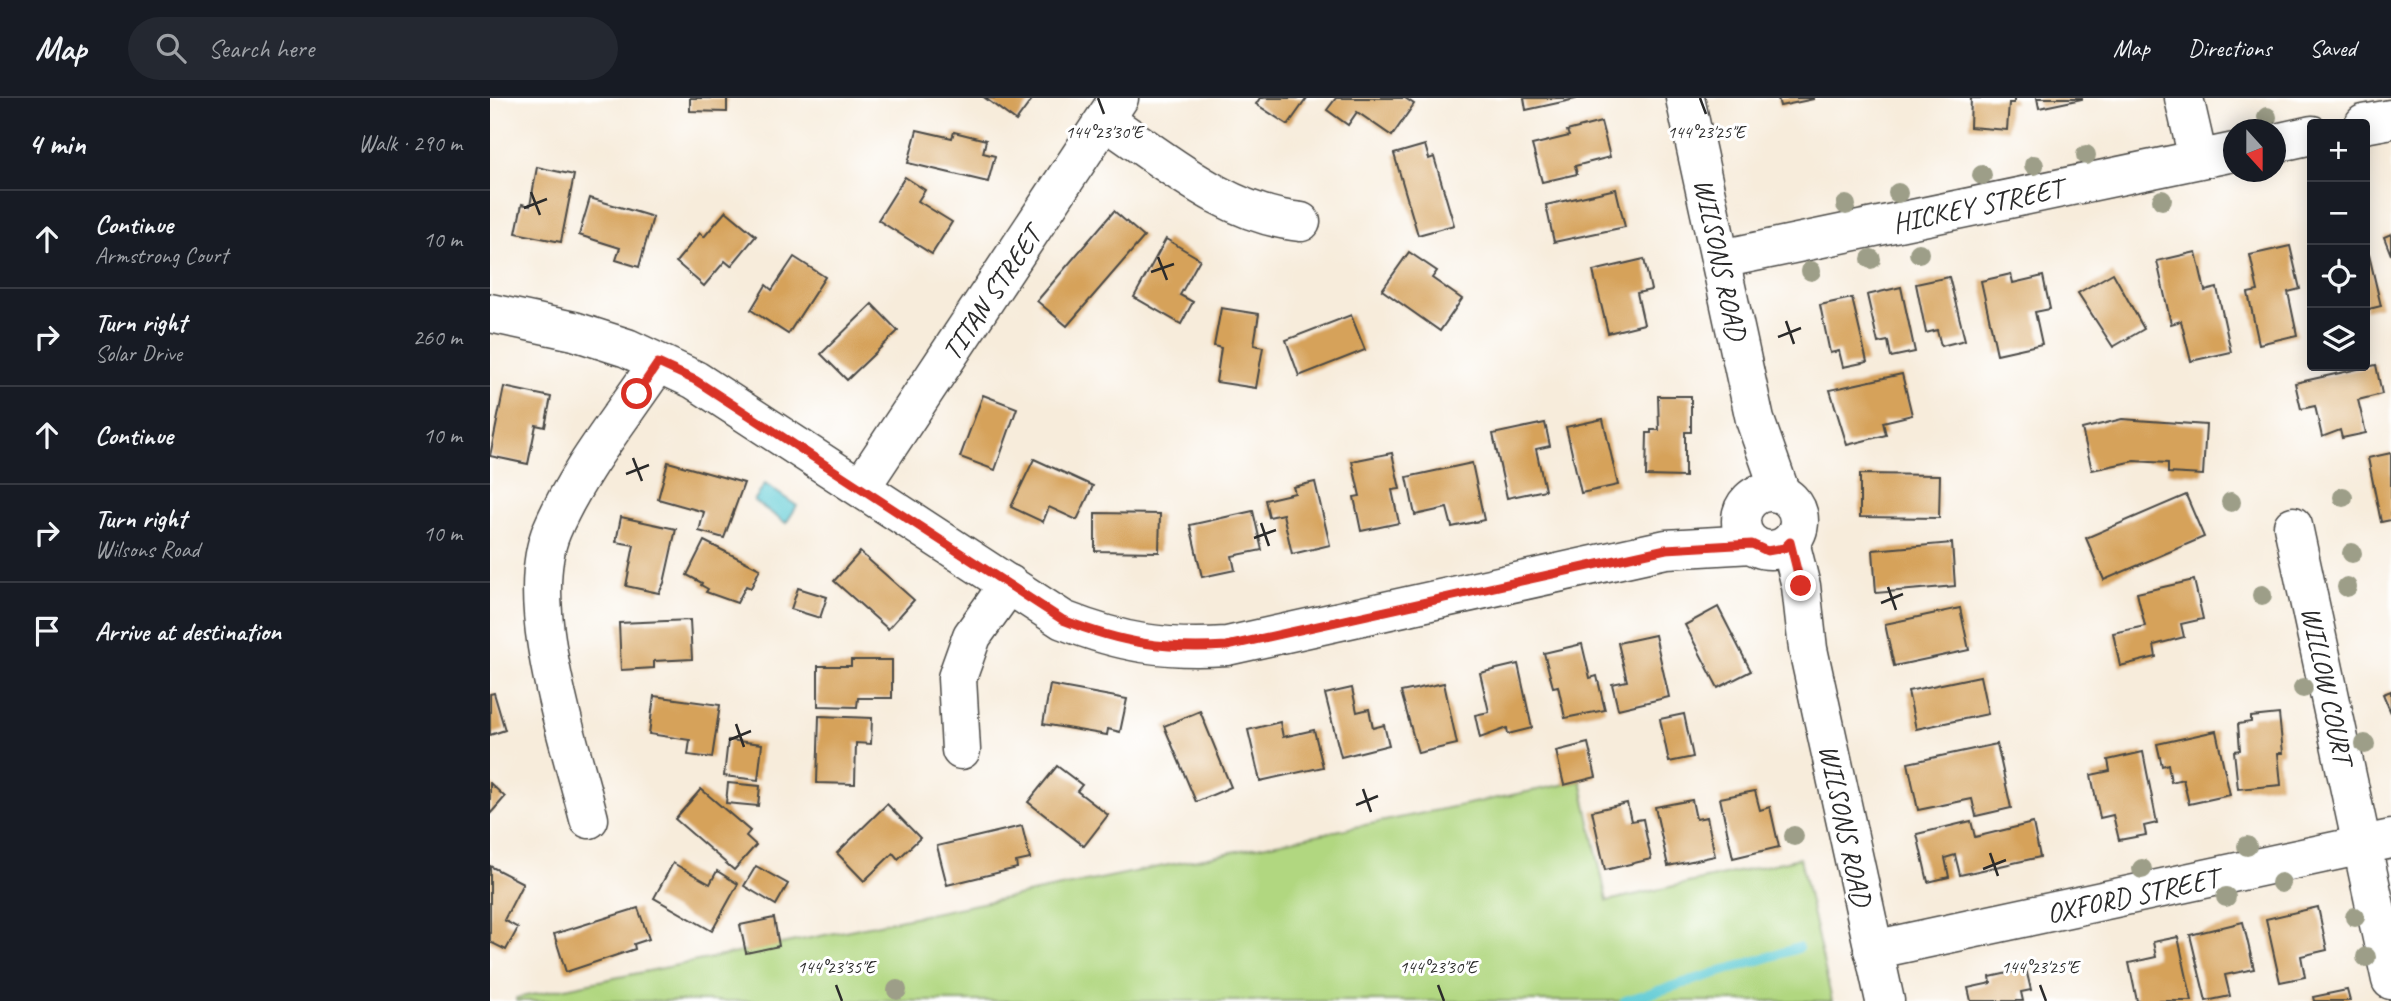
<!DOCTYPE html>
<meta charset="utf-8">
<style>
:root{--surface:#171b24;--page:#242831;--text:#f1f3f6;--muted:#9ea1a6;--line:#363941}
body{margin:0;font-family:Caveat,sans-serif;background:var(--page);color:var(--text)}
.controls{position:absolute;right:21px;top:21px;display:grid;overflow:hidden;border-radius:7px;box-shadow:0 4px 18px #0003}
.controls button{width:63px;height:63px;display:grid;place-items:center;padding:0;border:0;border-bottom:2px solid var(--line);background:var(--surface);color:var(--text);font:35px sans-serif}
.compass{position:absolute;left:1733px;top:21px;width:63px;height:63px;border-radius:50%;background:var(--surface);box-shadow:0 4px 18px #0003;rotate:159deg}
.stop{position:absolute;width:21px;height:21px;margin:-16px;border:5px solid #d93025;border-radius:50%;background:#fff}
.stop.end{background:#d93025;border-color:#fff;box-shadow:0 2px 7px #0008}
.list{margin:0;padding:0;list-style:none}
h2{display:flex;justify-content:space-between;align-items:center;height:91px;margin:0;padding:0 28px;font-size:30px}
h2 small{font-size:23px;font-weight:400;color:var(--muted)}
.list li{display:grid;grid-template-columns:46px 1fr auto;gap:21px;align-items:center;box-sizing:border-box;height:98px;padding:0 28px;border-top:2px solid var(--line)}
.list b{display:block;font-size:26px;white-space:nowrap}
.list p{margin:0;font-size:23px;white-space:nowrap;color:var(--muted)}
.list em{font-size:23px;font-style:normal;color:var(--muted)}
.icon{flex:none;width:38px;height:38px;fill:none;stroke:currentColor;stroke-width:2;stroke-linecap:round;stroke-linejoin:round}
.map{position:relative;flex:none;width:1901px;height:903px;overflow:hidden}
header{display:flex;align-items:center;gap:42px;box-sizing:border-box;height:98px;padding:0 35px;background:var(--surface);border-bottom:2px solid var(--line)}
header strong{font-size:33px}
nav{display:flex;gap:38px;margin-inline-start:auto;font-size:24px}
.search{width:490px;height:63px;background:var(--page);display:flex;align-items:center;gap:18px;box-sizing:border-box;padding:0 24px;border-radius:38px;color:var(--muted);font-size:26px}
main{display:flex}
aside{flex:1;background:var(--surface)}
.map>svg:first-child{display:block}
</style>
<header>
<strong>Map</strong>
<div class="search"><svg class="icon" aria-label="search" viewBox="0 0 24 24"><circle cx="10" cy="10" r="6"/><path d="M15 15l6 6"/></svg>Search here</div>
<nav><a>Map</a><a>Directions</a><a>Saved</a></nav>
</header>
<main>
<aside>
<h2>4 min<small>Walk · 290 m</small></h2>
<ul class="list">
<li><svg class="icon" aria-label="ahead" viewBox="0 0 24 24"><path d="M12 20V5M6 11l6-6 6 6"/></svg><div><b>Continue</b><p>Armstrong Court</p></div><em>10 m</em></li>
<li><svg class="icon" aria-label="right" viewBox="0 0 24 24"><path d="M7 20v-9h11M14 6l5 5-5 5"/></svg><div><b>Turn right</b><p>Solar Drive</p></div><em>260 m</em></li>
<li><svg class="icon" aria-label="ahead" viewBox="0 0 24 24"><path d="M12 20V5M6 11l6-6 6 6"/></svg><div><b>Continue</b></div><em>10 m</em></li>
<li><svg class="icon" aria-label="right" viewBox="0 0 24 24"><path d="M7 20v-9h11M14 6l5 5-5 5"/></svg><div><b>Turn right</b><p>Wilsons Road</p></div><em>10 m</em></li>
<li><svg class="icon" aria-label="arrive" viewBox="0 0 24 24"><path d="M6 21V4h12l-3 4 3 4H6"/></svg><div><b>Arrive at destination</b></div></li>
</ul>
</aside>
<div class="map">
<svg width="1901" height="903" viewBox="0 0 1901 903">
<rect width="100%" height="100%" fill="#fff"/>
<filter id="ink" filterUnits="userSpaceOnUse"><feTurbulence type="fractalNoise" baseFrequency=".0143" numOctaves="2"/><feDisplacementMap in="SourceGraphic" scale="14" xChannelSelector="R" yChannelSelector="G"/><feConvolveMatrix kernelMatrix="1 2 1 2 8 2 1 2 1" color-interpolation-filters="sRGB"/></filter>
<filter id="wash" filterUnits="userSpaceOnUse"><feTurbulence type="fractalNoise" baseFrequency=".00686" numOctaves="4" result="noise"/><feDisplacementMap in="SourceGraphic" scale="28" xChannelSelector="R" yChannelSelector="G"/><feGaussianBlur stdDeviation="1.57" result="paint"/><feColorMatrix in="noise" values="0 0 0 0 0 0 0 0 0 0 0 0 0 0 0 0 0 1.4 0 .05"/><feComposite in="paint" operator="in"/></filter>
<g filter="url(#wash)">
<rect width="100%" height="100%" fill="#f7ecdb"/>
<path fill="#b1d780" stroke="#6e8156" stroke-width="2" d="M1091 683 1117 803 1310 760 1342 903H26V900Z"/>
<path fill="#5dcad4" stroke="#447a80" stroke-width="2" d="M275 386 307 408 296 425 264 403Z"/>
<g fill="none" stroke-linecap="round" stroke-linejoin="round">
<path stroke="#5dcad4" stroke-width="10" d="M1135 903 1308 850"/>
</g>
<g id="blocks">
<g fill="#d6a25a">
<path d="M200 0H237V14L200 13Z"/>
<path d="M495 0H543L526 23Z"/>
<path d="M770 0H817L798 27 766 6Z"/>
<path d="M846 0H915L924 6 902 38 867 14 858 27 837 12Z"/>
<path d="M1034 0H1086V1L1036 12Z"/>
<path d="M1288 0H1324V1L1290 8Z"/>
<path d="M1481 0H1524V5H1519L1517 32 1480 29Z"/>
<path d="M1547 0H1592V1L1549 10Z"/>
<path d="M1111 24 1120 59 1085 68 1087 76 1052 84 1042 47 1079 38 1077 33Z"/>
<path d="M427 32 462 40 464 34 496 42 493 55 505 58 498 84 418 65Z"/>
<path d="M935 47 939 61 944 59 964 127 928 137 904 56Z"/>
<path d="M47 69 84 77 71 144 26 135 32 106 40 108Z"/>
<path d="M415 79 435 92 428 103 462 124 442 156 388 122Z"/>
<path d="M1126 91 1135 129 1064 144 1056 107Z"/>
<path d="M100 100 163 119 149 169 126 162 130 150 89 137Z"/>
<path d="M236 113 266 138 241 168 235 163 214 188 186 164 210 135 214 139Z"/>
<path d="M624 113 654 139 577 228 547 203Z"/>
<path d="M1901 136V157L1894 139Z"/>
<path d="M676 141 710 161 690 197 703 204 691 226 644 199Z"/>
<path d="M1800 148 1810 191 1798 194 1807 237 1769 246 1758 195 1768 193 1760 157Z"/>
<path d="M919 154 947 173 942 180 972 201 950 233 892 192Z"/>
<path d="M1706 154 1715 193 1727 190 1741 254 1701 263 1691 223 1681 226 1667 163Z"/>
<path d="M1879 157 1891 208 1875 212V158Z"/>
<path d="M304 159 335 179 298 236 261 212 276 187 282 192Z"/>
<path d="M1154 161 1161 192 1147 195 1154 226 1118 235 1103 173Z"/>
<path d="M1623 175 1654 231 1623 249 1588 195Z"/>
<path d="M1521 176 1523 185 1553 178 1560 211 1545 214 1552 246 1507 256 1491 183Z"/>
<path d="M1459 179 1475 242 1451 248 1447 232 1436 235 1426 186Z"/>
<path d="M1411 189 1425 254 1401 259 1398 243 1388 245 1377 197Z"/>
<path d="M1362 200 1377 264 1353 269 1349 253 1340 255 1330 207Z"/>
<path d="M382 206 408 233 357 282 331 256Z"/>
<path d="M731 210 769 216 764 247 773 249 766 290 726 284 731 250 724 248Z"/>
<path d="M861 217 875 252 809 278 796 242Z"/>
<path d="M1886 267 1892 296 1868 302 1876 335 1852 340 1850 332 1832 339 1825 308 1811 311 1805 285Z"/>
<path d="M1412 276 1422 317 1393 324 1396 337 1357 347 1340 292Z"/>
<path d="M14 289 61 299 55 329 46 327 38 366 0 358Z"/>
<path d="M493 297 527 310 505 372 470 359Z"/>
<path d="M1168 298H1201V334H1195V379L1156 378 1157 335H1161V332H1169Z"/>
<path d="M1113 321 1128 387 1091 395 1076 329Z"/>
<path d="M1632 321 1716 327 1713 377 1678 375V365L1644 363 1602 372 1592 331Z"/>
<path d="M1055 325 1060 348 1046 351 1055 392 1017 400 1003 336Z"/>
<path d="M902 355 910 391 902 392 909 425 871 433 864 399 870 398 862 363Z"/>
<path d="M1901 355V422L1891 424 1878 360Z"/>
<path d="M544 361 603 388 587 422 559 409 553 424 521 409Z"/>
<path d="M178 364 254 385 234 440 209 433 214 414 168 401Z"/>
<path d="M982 365 994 422 962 429 957 410 925 417 917 379Z"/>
<path d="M1370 376 1450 377 1449 420 1370 419Z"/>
<path d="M825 384 840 447 802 456 793 416 779 419 775 402 805 395 803 389Z"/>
<path d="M1696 397 1714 439 1614 482 1596 440Z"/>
<path d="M763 413 772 452 742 458 745 472 712 479 700 427Z"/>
<path d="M605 415 670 416 669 454 605 453Z"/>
<path d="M131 419 186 431 174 485 169 495 136 488 144 447 126 444Z"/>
<path d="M214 443 270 471 261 490 256 488 247 505 216 494 218 491 211 487 212 485 197 477Z"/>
<path d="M1462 445 1465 488 1386 495 1383 452Z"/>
<path d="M370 454 424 502 398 531 344 483Z"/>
<path d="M1704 482 1713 521 1691 526 1694 539 1664 547 1666 559 1630 568 1623 535 1655 528 1647 495Z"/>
<path d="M308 490 337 499 330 520 301 511Z"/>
<path d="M1228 509 1261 573 1228 590 1195 527Z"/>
<path d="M1470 510 1479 552 1404 568 1395 526Z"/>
<path d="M200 522 202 561 164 563V570L131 572 129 525Z"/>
<path d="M1165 537 1179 599 1128 611 1122 586 1137 583 1128 545Z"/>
<path d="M1092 546 1100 580 1107 578 1115 612 1075 620 1068 588 1063 589 1054 555Z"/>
<path d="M361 562H402V600H368L367 609 328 608V568H361Z"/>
<path d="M1028 566 1042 630 1018 636 1017 630 990 640 985 617 999 614 990 575Z"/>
<path d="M1490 578 1498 616 1426 631 1418 593Z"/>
<path d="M954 585 967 646 928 655 911 594Z"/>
<path d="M560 587 637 601 630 634 618 631 617 637 553 626Z"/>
<path d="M862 590 867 614 879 611 883 630 894 627 899 647 851 659 835 596Z"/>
<path d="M1901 593V615L1893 596Z"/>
<path d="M4 595 15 632 0 637V596Z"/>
<path d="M164 598 230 607 222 660 198 657 200 642 159 636Z"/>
<path d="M710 613 741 689 706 704 674 628Z"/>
<path d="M1194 616 1203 659 1179 664 1170 621Z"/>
<path d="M1789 616 1793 655H1788L1791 687 1748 691 1744 653 1750 652 1748 626 1761 624V619Z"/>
<path d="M329 618 382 620 381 646 366 645 365 686 327 685Z"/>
<path d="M790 624 793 639 824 632 833 669 770 683 758 632Z"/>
<path d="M1726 633 1740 697 1699 706 1693 681 1681 684 1678 666 1672 668 1667 646Z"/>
<path d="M238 642 272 646 268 682 234 678Z"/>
<path d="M1098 645 1106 679 1074 687 1066 653Z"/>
<path d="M1507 646 1521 710 1486 718 1482 701 1428 712 1418 665Z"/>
<path d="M1653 654 1667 725 1654 728 1656 737 1629 742 1623 717 1610 720 1601 677 1620 673 1618 662Z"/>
<path d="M567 668 592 687 587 693 618 717 594 748 538 704Z"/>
<path d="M0 685 15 699 0 716Z"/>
<path d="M238 685 270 688 268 708 236 705Z"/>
<path d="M211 691 260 733 256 738 266 747 244 772 185 721Z"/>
<path d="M1265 693 1270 712 1280 709 1289 749 1243 760 1230 700Z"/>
<path d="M1202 702 1206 721 1217 719 1225 758 1178 768 1165 709Z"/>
<path d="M1137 705 1141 723 1153 721 1161 761 1115 772 1102 713Z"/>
<path d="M397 706 430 740 408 761 403 755 374 783 347 755Z"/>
<path d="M1481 723 1485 739 1543 725 1550 759 1470 777 1465 757 1455 760 1459 779 1438 784 1427 736Z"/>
<path d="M532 728 540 761 526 764 527 770 457 787 447 748Z"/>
<path d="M183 765 220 786 227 773 248 786 222 833 164 800Z"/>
<path d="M0 768 33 785 14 822 28 830 16 852 0 844Z"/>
<path d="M266 768 298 786 286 807 254 788Z"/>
<path d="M1828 809 1837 852 1811 858 1815 879 1790 884 1776 821Z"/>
<path d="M148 810 159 841 144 846 145 851 76 874 64 836Z"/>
<path d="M284 820 289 848 256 855 250 827Z"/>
<path d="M1753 824 1764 871 1735 877 1740 898 1716 903 1700 837Z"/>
<path d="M1688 839 1702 903H1647L1639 865 1666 859 1663 844Z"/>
<path d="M1536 871 1541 892 1531 894 1533 903H1481L1478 890 1501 885 1500 879Z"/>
<path d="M1857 892 1860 903H1824L1823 899Z"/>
</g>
</g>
</g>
<g filter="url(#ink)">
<use href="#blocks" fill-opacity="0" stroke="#4a4845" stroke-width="2"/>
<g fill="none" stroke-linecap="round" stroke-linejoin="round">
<defs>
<g id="minor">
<path d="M1195 0 1265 322 1291 396"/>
<path d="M1694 0 1708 61"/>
<path d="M616 23C676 63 737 117 811 124"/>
<path d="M1874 26 1901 21"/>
<path d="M1786 45 1822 37"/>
<path d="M1231 161 1744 54"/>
<path d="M0 215 84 233 137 250 205 282 573 522C632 545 674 552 737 548L1176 451 1262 446"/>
<path d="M371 389 629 0"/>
<circle cx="1280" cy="423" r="29"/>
<path d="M1803 428 1901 882"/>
<path d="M1300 444 1311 488 1318 551 1395 903"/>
<path d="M471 652 467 580 482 538 519 486"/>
<path d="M99 721C80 644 31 505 62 432 87 373 132 319 168 265"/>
<path d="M1383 852 1901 741"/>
</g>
</defs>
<use href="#minor" stroke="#4a4845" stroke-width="41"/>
<use href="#minor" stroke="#fff" stroke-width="38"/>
</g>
<g fill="#9d9e88">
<circle cx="1777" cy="19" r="10"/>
<circle cx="1596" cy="57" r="10"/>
<circle cx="1544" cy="67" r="10"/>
<circle cx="1492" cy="77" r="10"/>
<circle cx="1408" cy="95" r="10"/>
<circle cx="1672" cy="102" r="10"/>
<circle cx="1356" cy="107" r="10"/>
<circle cx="1429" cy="155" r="10"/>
<circle cx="1381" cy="161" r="10"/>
<circle cx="1321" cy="173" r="10"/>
<circle cx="1853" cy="399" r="10"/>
<circle cx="1741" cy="404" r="10"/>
<circle cx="1862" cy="455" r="10"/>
<circle cx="1857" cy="489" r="10"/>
<circle cx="1772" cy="497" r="10"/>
<circle cx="1813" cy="590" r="10"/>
<circle cx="1875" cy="646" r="10"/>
<circle cx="1304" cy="738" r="10"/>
<circle cx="1757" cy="748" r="10"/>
<circle cx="1652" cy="771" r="10"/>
<circle cx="1791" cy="785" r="10"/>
<circle cx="1736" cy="799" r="10"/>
<circle cx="1865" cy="819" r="10"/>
<circle cx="1876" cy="859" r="10"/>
<circle cx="407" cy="892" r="10"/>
</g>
</g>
<g fill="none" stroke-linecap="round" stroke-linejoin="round" filter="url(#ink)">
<path stroke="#d93025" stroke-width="9" d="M147 296 168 265 205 282 573 522C632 545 674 552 737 548L1176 451 1262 446 1277 453 1294 450 1300 444 1311 488"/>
</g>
<path fill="none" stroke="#2b2b2b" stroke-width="2.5" d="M608 0 614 16M1210 0 1216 16M41 94 50 117M34 110 57 101M668 159 677 182M661 174 684 166M1296 223 1304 246M1288 239 1311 230M143 360 152 383M136 376 159 367M771 425 779 448M764 440 786 432M1398 489 1406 512M1391 505 1413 496M246 626 254 649M239 642 261 633M873 691 881 714M866 707 888 698M1500 755 1508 778M1493 771 1516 762M346 887 352 903M948 887 954 903M1550 887 1556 903"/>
<g text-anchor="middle" stroke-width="6" stroke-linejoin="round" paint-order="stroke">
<g font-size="28" fill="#2b2b2b" stroke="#fff">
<text transform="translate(1487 107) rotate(-12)" y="10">HICKEY STREET</text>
<text transform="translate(1231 161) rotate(78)" y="10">WILSONS ROAD</text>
<text transform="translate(501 195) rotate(-56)" y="10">TITAN STREET</text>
<text transform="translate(1838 587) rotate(78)" y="10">WILLOW COURT</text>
<text transform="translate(1356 727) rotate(78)" y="10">WILSONS ROAD</text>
<text transform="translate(1642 797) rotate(-12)" y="10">OXFORD STREET</text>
</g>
</g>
<g font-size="18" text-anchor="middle" fill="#2b2b2b" stroke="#fff" stroke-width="6" stroke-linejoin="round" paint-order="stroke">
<text x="614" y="40">144°23'30"E</text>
<text x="1216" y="40">144°23'25"E</text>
<text x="346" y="875">144°23'35"E</text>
<text x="948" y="875">144°23'30"E</text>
<text x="1550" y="875">144°23'25"E</text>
</g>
</svg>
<div class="controls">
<button>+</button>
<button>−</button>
<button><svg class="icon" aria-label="locate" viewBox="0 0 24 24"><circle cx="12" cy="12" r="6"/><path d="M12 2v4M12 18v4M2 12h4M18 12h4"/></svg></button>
<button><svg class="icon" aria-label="layers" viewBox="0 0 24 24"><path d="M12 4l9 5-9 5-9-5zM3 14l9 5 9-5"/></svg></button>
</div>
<svg class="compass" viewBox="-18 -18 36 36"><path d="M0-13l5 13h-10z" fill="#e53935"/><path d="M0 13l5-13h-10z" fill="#9ea1a6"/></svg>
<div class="stop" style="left:147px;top:296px"></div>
<div class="stop end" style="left:1311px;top:488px"></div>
</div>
</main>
